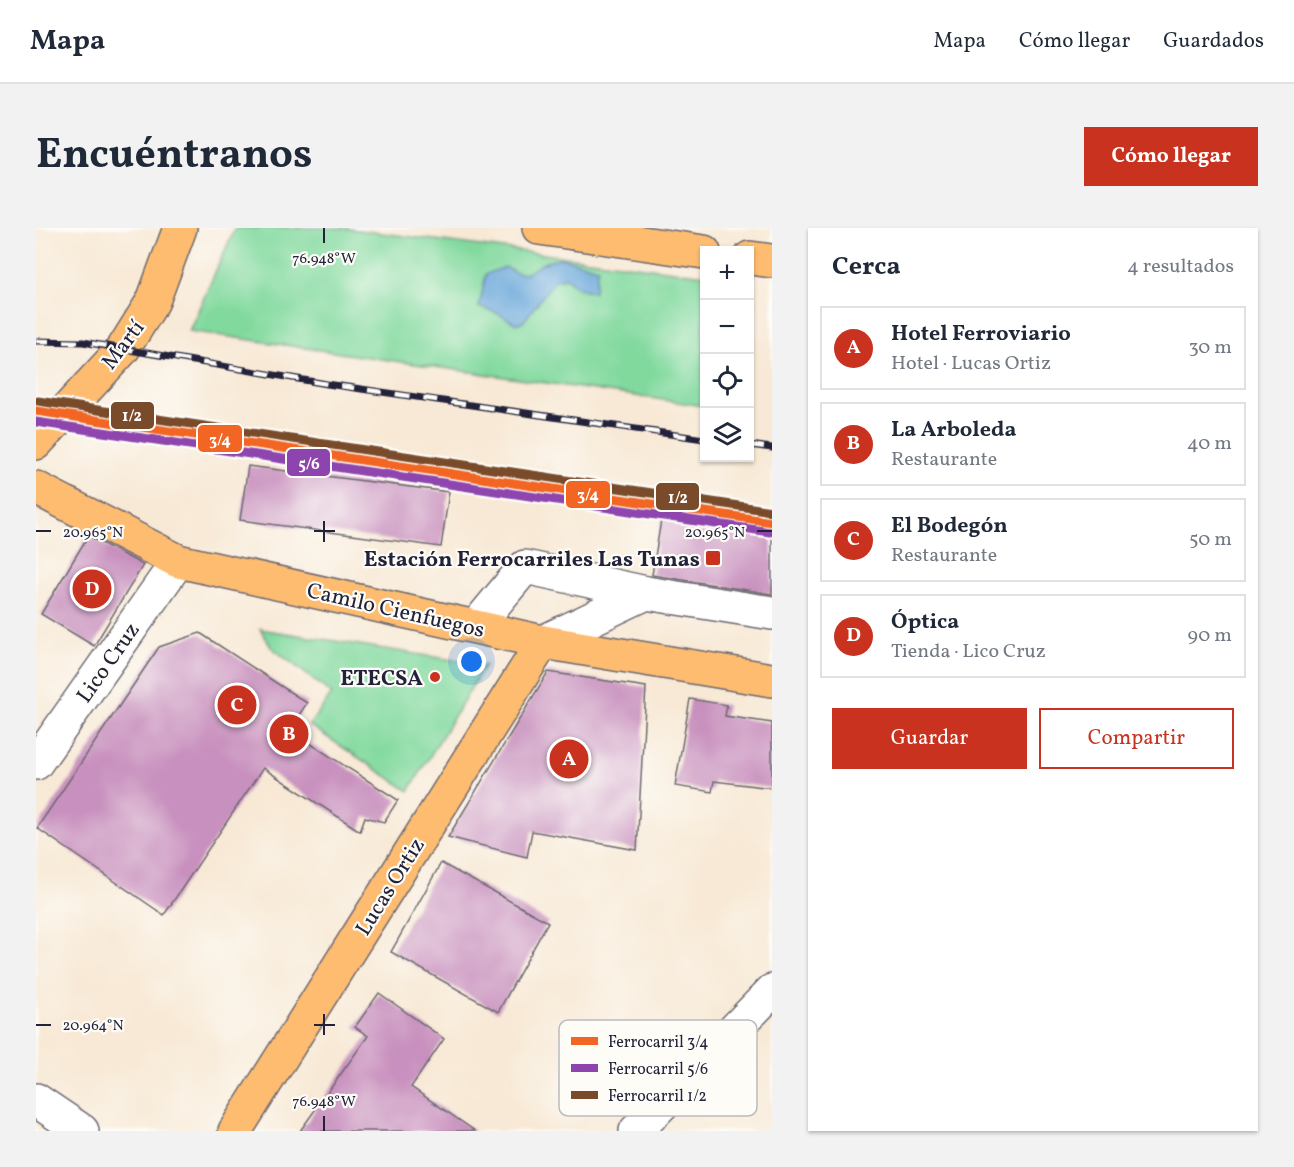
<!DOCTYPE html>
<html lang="es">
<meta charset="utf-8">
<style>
:root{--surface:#fff;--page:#f2f2f3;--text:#1f2937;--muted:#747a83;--line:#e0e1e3;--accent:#c8321e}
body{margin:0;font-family:Vollkorn,serif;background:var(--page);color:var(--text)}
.controls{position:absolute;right:18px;top:18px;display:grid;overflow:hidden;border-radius:0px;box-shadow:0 2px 4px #0004}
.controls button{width:54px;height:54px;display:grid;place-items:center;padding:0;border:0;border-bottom:2px solid var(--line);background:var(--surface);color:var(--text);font:30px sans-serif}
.you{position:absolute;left:436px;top:434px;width:21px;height:21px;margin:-15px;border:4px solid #fff;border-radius:50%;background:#1a73e8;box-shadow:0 0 0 9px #1a73e833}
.badge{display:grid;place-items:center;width:39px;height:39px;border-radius:50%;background:var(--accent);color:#fff;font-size:20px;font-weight:700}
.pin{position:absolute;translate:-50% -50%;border:3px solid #fff;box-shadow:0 2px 6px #0006}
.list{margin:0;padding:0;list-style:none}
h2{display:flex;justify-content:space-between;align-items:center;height:78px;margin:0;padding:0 24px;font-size:26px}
h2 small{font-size:20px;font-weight:400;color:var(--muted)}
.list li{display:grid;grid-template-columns:39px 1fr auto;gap:18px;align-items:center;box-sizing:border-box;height:84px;margin:0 12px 12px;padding:0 12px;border:2px solid var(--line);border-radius:0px}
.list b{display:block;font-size:22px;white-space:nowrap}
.list p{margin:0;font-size:20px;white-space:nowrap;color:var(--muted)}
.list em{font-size:20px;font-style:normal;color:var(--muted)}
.actions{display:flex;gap:12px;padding:18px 24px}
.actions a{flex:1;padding:14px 0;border:2px solid var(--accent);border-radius:0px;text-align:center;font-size:21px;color:var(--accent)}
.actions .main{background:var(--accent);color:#fff}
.icon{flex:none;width:33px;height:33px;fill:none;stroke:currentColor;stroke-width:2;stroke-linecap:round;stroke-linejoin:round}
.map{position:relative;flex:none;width:736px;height:903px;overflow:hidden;border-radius:0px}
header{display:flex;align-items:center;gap:36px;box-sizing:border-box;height:84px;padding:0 30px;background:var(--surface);border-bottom:2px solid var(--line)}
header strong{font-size:28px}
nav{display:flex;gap:33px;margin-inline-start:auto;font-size:21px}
.intro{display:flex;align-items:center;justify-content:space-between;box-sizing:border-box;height:144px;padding:0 36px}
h1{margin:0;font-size:42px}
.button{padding:15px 27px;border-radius:0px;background:var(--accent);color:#fff;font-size:21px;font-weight:700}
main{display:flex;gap:36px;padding:0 36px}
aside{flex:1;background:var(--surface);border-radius:0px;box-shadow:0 2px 4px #0004}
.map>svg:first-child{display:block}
</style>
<header>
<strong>Mapa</strong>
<nav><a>Mapa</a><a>Cómo llegar</a><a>Guardados</a></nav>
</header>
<div class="intro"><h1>Encuéntranos</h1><a class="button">Cómo llegar</a></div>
<main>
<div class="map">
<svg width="736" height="903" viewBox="0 0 736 903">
<rect width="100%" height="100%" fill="#fdfcf7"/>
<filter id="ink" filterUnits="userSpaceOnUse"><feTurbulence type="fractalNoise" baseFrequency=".0167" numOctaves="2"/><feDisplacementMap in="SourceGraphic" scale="12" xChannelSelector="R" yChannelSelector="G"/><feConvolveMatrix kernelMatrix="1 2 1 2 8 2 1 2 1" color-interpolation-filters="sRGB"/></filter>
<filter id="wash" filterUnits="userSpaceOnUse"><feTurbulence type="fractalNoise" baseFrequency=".008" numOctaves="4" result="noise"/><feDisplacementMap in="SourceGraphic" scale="24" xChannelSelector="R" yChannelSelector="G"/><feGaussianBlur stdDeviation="1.35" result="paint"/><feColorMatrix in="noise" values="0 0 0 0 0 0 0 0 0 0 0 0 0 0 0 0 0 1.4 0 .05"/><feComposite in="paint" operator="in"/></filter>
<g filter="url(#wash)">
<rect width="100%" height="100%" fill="#f8e9d6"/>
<g fill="#81d99e" stroke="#527e6c" stroke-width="1.5">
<path d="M199 0H307L668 47V178L153 103Z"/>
<path d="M224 401 449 437 373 563 273 497 296 466 235 419Z"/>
</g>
<path fill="#67a6da" stroke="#44648a" stroke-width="1.5" d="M525 30 562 40 558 64 542 60 530 50 519 52 488 93 480 96 461 85 443 79 450 46 469 39C492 53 491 42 510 34 515 32 521 31 525 30Z"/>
<g id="blocks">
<g fill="#c890be">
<path d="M212 238 413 264 405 319 204 292Z"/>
<path d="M626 286 736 303V366L616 347Z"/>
<path d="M52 308 107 337 58 418 5 386Z"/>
<path d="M164 405 271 475 253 502 362 572 348 594 329 589 324 603 227 540 128 687 1 600 123 419Z"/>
<path d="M512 444 610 459 601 622 496 603 491 629 412 609Z"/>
<path d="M654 471 691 477 689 488 736 495V560L678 553 676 564 639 558Z"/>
<path d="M405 635 512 694 462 784 355 724Z"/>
<path d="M343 765 408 811 375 859 439 903H264L332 808 319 799Z"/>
</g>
</g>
</g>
<g filter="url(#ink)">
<use href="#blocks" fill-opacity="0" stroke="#6d6871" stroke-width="1.5"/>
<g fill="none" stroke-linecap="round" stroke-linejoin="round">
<defs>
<g id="minor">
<path d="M440 398 489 339 610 365"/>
<path d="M507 414 610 365 736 385"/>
<path d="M0 535 142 333"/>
<path d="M0 872 46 903"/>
<path d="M600 903 736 763"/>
</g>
<g id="major">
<path d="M503 0 668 24"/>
<path d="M714 30 736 33"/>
<path d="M0 215 87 121 117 73 144 0"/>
<path d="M0 260 142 333 507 414 736 452"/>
<path d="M199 903 507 414"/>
</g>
</defs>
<use href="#minor" stroke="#6d6871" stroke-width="36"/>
<use href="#major" stroke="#6d6871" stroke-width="36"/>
<use href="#minor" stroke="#fff" stroke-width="33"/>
<use href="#major" stroke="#fdbc70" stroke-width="33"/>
<defs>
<g id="rail">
<path d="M0 113 47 114 291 156 668 211"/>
<path d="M714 217 736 220"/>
</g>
</defs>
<use href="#rail" stroke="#22223b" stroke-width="7"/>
<use href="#rail" stroke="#fdfcf7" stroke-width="4.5" stroke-dasharray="14" stroke-linecap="butt"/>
<defs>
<path id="rail-1" d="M0 183 736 294"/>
<path id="rail-2" d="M0 194 734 304"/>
<path id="rail-3" d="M2 173 736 283"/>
</defs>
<use href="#rail-1" stroke="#fdfcf7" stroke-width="14"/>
<use href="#rail-2" stroke="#fdfcf7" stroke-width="14"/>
<use href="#rail-3" stroke="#fdfcf7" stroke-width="14"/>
<use href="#rail-1" stroke="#f26522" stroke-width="9"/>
<use href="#rail-2" stroke="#8e44ad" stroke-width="9"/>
<use href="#rail-3" stroke="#7a4b2a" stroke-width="9"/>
</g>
</g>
<path fill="none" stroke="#22223b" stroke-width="2" d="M288 0V15M288 293V314M0 303H15M278 303H299M721 303H736M288 786V807M0 797H15M278 797H299M288 888V903"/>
<g fill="#c8321e" stroke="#fdfcf7" stroke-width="2">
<rect x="669" y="322" width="16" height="16" rx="3"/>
<circle cx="399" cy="449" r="6"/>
</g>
<g text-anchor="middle" stroke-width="4.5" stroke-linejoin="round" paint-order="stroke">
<g font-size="22" fill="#22223b" stroke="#fdfcf7">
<text transform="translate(86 116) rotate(-53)" y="8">Martí</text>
<text transform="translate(360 381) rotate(13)" y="8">Camilo Cienfuegos</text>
<text transform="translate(71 434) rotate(-55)" y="8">Lico Cruz</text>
<text transform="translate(353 658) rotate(-58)" y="8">Lucas Ortiz</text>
</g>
<g font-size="22" font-weight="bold" fill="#22223b" stroke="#fdfcf7" text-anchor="end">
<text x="664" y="338">Estación Ferrocarriles Las Tunas</text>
<text x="387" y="457">ETECSA</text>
</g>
</g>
<rect x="523" y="792" width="198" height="96" rx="9" fill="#fdfcf7" stroke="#bbbbbf" stroke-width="1.5"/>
<rect x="535" y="809" width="27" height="8" fill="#f26522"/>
<rect x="535" y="836" width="27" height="8" fill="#8e44ad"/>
<rect x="535" y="863" width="27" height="8" fill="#7a4b2a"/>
<g font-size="16" fill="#22223b">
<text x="572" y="819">Ferrocarril 3/4</text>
<text x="572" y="846">Ferrocarril 5/6</text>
<text x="572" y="873">Ferrocarril 1/2</text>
</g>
<g font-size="15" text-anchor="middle" fill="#22223b" stroke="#fdfcf7" stroke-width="4.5" stroke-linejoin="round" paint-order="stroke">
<text x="288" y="35">76.948°W</text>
<text x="57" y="309">20.965°N</text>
<text x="679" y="309">20.965°N</text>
<text x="57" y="802">20.964°N</text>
<text x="288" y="878">76.948°W</text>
</g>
<g stroke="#fdfcf7" stroke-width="2">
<rect x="74" y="173" width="45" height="29" rx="6" fill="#7a4b2a"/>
<rect x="161" y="196" width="46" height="29" rx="6" fill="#f26522"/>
<rect x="250" y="220" width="45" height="29" rx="6" fill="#8e44ad"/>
<rect x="529" y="252" width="46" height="29" rx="6" fill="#f26522"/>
<rect x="619" y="254" width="45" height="29" rx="6" fill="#7a4b2a"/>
</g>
<g font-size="16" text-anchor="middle" font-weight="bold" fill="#fff">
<text x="96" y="193">1/2</text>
<text x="184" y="217">3/4</text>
<text x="273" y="241">5/6</text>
<text x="552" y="272">3/4</text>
<text x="642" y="275">1/2</text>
</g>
</svg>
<div class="controls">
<button>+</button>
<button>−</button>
<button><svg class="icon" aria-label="locate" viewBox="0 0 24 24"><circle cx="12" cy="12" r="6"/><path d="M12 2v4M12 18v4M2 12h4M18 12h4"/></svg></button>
<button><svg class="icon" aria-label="layers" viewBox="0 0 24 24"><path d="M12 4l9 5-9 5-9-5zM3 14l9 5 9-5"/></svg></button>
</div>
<div class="you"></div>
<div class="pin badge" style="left:533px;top:531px">A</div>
<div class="pin badge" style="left:253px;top:506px">B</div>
<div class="pin badge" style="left:201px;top:477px">C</div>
<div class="pin badge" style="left:56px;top:361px">D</div>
</div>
<aside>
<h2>Cerca<small>4 resultados</small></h2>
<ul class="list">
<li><span class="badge">A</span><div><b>Hotel Ferroviario</b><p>Hotel · Lucas Ortiz</p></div><em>30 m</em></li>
<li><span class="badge">B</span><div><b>La Arboleda</b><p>Restaurante</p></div><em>40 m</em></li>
<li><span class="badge">C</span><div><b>El Bodegón</b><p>Restaurante</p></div><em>50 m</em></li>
<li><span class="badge">D</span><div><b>Óptica</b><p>Tienda · Lico Cruz</p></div><em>90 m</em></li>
</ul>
<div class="actions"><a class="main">Guardar</a><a>Compartir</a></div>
</aside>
</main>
